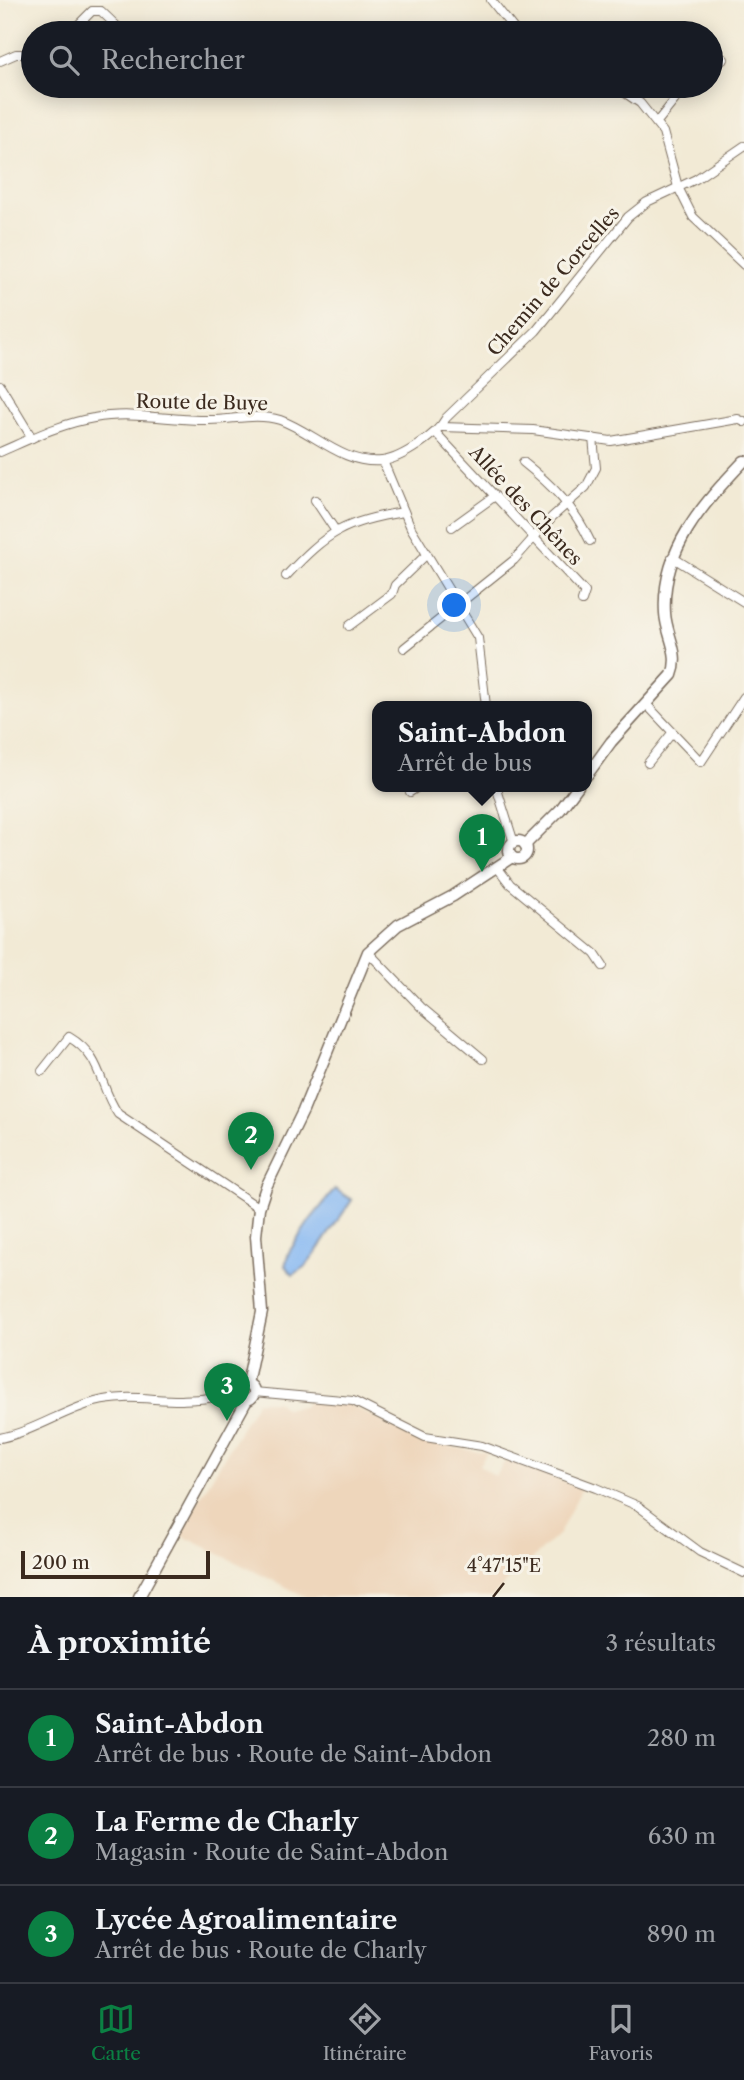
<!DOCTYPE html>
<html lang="fr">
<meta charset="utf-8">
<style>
:root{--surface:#171b24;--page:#242831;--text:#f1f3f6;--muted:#9ea1a6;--line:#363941;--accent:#0b8043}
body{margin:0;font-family:"Libre Caslon Text",serif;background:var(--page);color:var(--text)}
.scale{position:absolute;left:21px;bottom:18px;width:189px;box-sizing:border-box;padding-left:7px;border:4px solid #3b2a1e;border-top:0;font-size:19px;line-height:24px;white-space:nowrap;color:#3b2a1e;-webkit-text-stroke:5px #f7f3e8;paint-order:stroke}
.you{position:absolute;left:455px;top:606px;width:24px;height:24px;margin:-18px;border:5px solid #fff;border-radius:50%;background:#1a73e8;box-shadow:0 0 0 10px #1a73e833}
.badge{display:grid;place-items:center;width:46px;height:46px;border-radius:50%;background:var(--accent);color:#fff;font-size:23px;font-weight:700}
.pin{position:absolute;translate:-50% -58px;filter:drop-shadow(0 2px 4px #0008)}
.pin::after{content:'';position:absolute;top:37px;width:24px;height:21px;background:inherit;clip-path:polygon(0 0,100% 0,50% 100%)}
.popup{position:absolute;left:372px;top:701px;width:220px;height:91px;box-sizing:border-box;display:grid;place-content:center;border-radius:14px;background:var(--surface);filter:drop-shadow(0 2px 5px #0005);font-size:23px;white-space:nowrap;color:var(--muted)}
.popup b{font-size:26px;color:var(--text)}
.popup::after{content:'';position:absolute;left:50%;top:100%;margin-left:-14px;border:14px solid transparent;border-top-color:var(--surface)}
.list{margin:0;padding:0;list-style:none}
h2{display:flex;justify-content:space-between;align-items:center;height:91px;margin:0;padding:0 28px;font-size:30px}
h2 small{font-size:23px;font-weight:400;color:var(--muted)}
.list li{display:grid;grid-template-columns:46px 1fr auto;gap:21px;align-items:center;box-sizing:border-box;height:98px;padding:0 28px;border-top:2px solid var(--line)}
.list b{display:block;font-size:26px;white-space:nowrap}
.list p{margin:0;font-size:23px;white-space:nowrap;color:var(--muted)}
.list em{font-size:23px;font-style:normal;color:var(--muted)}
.icon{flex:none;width:38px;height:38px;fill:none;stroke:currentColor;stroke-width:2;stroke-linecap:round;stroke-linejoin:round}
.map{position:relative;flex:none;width:744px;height:1597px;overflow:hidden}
.search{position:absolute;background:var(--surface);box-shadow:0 4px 18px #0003;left:21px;right:21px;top:21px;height:77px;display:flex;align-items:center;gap:18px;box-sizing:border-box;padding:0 24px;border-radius:38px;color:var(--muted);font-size:26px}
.sheet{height:385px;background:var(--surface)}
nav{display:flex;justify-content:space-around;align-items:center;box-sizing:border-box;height:98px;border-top:2px solid var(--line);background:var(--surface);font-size:19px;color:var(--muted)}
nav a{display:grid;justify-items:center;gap:4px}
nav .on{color:var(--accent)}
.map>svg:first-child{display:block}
</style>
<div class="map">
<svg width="744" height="1597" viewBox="0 0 744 1597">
<rect width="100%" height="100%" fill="#f7f3e8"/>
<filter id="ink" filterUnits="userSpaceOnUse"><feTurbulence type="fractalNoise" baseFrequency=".0143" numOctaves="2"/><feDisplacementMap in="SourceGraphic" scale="14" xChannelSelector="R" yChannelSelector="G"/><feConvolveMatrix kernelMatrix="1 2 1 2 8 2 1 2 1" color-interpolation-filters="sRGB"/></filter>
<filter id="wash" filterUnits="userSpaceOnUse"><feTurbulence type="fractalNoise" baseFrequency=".00686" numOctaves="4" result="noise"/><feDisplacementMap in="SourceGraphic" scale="28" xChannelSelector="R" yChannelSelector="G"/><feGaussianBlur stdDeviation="1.57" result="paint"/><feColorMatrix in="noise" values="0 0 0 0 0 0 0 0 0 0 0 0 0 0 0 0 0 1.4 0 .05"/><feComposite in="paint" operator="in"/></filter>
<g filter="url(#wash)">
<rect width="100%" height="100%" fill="#f2ead5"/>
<path fill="#eed6bb" d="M308 1400 346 1403 428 1443 487 1453 479 1465 495 1476 506 1460 582 1488 559 1534 491 1597H306L179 1534 257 1401H276L284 1408 304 1407Z"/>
<path fill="#86b8f3" stroke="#607188" stroke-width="2" d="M335 1189 352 1200 307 1265 293 1275 285 1266 289 1252 310 1220Z"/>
</g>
<g filter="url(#ink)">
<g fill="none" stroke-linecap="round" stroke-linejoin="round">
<defs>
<g id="minor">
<path d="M491 0 517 33"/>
<path d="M70 33 92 11H101L124 33"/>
<path d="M0 61 16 54H33"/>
<path d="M711 68 724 59"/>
<path d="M246 86H248"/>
<path d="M615 86 640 103 663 132 678 187 693 217 744 265"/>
<path d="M657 122 686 86"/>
<path d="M0 385 32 438"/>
<path d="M442 427 533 430 611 441 738 419 744 422"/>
<path d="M436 433 585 592 582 601"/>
<path d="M0 452C30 439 62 423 94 418 131 411 169 420 206 420 230 421 255 412 280 420 314 432 342 465 382 461 401 459 437 435 446 418L536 331 628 217 647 202 696 179 744 146"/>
<path d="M383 461 411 528 478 638 486 706"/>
<path d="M523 462C552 485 574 507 590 541"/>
<path d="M315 500 335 530"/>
<path d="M452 527 495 496"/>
<path d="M672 557 744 602"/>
<path d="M286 576C327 532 345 521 404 512"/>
<path d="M349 626 392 594 395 585 427 554"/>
<path d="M404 648 514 560 552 517 586 487 596 468 593 438"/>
<path d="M647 705 701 762 744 697"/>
<path d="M648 763 672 733"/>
<path d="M496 786 514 843"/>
<path d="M410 792 419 786"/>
<path d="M497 867 510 884 595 954 603 966"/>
<path d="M368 952 421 1007 483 1059"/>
<path d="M42 1071 69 1037C103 1057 98 1085 118 1114L259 1208"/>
<path d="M254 1392 353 1401 425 1437 482 1446 596 1488 638 1506 700 1552 744 1573"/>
<path d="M0 1438C35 1431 62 1411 95 1402 124 1394 151 1400 180 1400 190 1399 203 1400 213 1397 222 1394 227 1390 238 1390"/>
</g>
<g id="secondary">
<path d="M587 775 611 742 672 675C681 653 666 635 665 613 661 550 703 504 744 461"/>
<circle cx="518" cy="850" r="9"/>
<path d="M525 845 560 810 578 786"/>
<circle cx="246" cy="1392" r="8"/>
<path d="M247 1384 262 1312 256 1236 259 1208 266 1187 303 1111 368 952 398 925 453 896 512 857"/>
<path d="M139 1597 247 1400"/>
</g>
</defs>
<use href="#minor" stroke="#7b6d5e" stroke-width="10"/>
<use href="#secondary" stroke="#7b6d5e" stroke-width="13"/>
<use href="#minor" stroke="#fff" stroke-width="8"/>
<use href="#secondary" stroke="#fff" stroke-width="10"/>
</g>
</g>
<path fill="none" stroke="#3b2a1e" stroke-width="2.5" d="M493 1597 504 1583"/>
<g text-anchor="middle" stroke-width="6" stroke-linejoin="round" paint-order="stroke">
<g font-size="19" fill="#3b2a1e" stroke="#f7f3e8">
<text transform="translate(553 281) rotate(-49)" y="7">Chemin de Corcelles</text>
<text transform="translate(202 402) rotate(1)" y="7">Route de Buye</text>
<text transform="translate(526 505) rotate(47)" y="7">Allée des Chênes</text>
</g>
</g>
<g font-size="18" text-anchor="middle" fill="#3b2a1e" stroke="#f7f3e8" stroke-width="6" stroke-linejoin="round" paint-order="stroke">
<text x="504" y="1572">4°47'15"E</text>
</g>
</svg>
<div class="scale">200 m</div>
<div class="you"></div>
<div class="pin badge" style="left:482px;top:872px">1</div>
<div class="popup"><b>Saint-Abdon</b>Arrêt de bus</div>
<div class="pin badge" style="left:251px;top:1170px">2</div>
<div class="pin badge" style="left:227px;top:1421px">3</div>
<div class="search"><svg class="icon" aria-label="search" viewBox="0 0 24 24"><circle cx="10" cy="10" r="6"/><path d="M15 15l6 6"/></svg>Rechercher</div>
</div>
<section class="sheet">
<h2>À proximité<small>3 résultats</small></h2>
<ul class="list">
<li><span class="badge">1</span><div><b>Saint-Abdon</b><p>Arrêt de bus · Route de Saint-Abdon</p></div><em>280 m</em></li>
<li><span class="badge">2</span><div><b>La Ferme de Charly</b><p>Magasin · Route de Saint-Abdon</p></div><em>630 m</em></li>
<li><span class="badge">3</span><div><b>Lycée Agroalimentaire</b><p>Arrêt de bus · Route de Charly</p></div><em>890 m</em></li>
</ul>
</section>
<nav>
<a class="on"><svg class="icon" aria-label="map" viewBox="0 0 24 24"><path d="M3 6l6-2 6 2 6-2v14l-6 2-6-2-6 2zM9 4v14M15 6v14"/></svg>Carte</a>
<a><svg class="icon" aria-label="directions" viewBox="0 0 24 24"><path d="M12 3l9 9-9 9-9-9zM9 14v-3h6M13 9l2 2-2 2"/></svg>Itinéraire</a>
<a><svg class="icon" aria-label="saved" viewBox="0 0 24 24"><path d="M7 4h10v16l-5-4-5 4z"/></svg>Favoris</a>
</nav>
